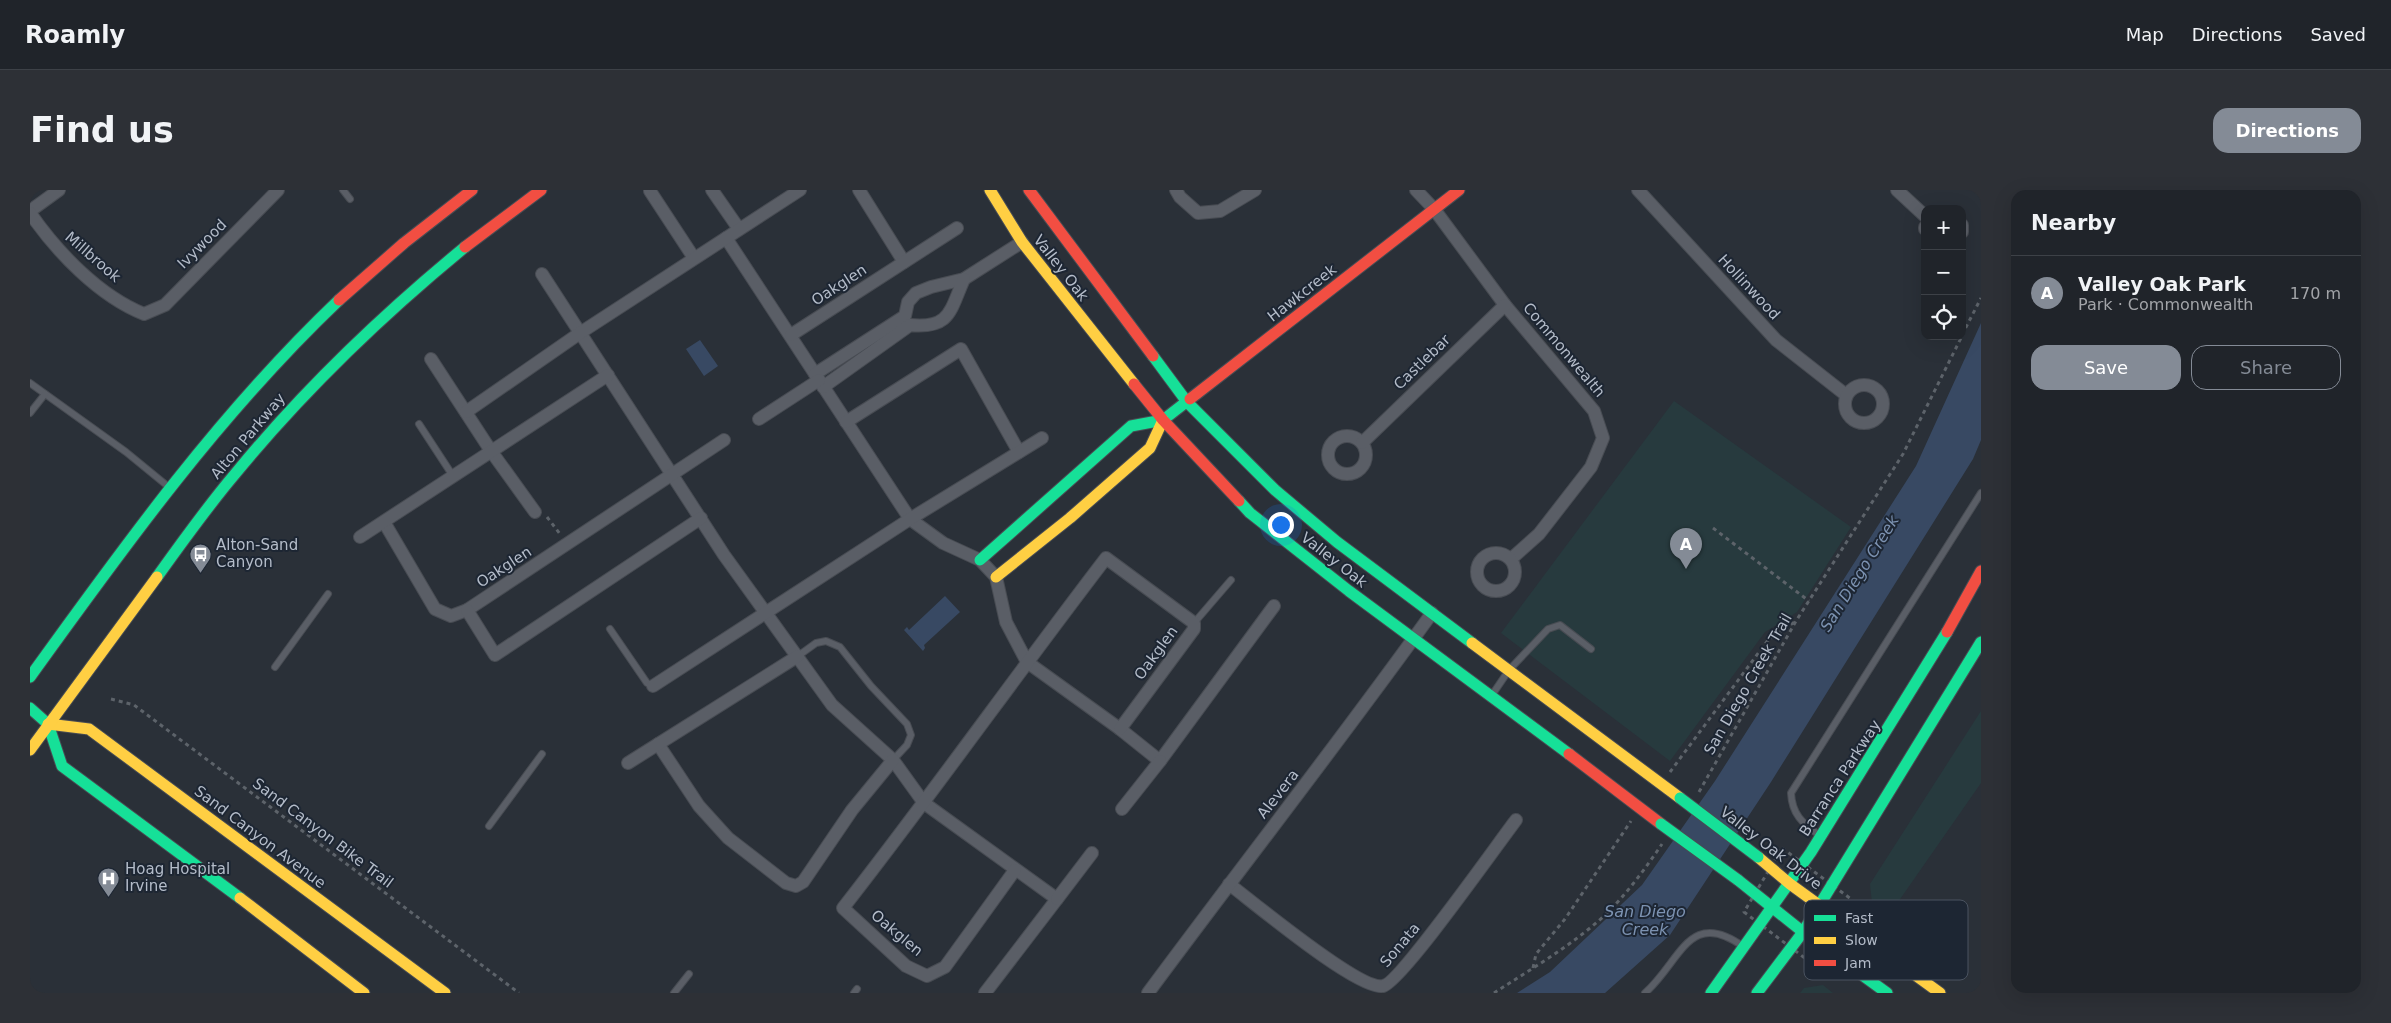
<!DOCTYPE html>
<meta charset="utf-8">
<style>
:root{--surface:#20242a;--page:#2d3036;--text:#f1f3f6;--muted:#a2a4a8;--line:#3d4147;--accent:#848b96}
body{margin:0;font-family:"DejaVu Sans",sans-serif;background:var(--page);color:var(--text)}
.controls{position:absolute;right:15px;top:15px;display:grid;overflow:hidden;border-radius:10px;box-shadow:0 5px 20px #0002}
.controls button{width:45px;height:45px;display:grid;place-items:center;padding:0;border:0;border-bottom:1px solid var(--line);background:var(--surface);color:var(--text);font:25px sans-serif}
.you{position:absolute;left:1250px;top:334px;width:18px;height:18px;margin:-12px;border:4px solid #fff;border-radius:50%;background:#1a73e8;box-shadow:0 0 0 8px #1a73e833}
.badge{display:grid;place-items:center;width:32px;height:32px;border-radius:50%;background:var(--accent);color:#fff;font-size:16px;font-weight:700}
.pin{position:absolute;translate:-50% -41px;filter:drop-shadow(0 1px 2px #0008)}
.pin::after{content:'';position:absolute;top:26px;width:18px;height:15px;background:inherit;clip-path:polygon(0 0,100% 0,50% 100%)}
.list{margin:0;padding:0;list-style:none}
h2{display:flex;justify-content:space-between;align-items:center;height:65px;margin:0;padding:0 20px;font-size:21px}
h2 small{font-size:16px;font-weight:400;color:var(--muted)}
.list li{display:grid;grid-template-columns:32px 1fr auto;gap:15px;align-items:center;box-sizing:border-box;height:75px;padding:0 20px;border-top:1px solid var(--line)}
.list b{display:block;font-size:19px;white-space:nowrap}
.list p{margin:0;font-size:16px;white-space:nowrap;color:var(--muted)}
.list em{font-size:16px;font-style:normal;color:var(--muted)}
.actions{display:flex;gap:10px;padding:15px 20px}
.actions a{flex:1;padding:11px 0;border:1px solid var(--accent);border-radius:15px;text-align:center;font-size:18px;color:var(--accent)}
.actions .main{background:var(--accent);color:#fff}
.icon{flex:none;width:28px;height:28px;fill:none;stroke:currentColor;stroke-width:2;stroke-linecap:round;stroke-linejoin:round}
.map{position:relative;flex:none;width:1951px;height:803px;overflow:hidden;border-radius:15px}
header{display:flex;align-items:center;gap:30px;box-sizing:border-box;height:70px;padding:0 25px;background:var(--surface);border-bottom:1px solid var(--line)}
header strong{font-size:24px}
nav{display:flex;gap:28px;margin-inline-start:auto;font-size:18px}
.intro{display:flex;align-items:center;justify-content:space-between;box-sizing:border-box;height:120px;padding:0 30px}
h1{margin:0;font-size:35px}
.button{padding:12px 22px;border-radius:15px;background:var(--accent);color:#fff;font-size:18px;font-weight:700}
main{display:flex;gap:30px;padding:0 30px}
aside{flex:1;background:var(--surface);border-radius:15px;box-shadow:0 5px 20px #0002}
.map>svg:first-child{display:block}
</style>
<header>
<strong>Roamly</strong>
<nav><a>Map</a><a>Directions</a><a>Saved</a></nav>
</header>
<div class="intro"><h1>Find us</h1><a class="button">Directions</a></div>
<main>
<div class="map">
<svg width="1951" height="803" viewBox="0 0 1951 803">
<rect width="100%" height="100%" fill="#2a3038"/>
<g fill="#273a3e">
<path d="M1644 211 1821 337 1767 422 1735 442 1640 571 1471 443Z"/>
<path d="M1951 521V593L1859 725 1842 713 1840 694Z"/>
<path d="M1793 795 1803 803H1770L1774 798Z"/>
</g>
<g fill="#384963">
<path d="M1951 133V250L1943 269 1741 592 1640 745 1575 803H1487L1520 782 1612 695 1685 591 1886 276Z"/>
<path d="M670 150 688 176 674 186 656 159Z"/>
<path d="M915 406 930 422 894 455 895 458 893 461 874 440 877 437 879 440Z"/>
</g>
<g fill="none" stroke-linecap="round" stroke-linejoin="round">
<defs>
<g id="lane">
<path d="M313 0 320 9"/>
<path d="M0 193 96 262 140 298"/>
<path d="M0 223 15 204"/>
<path d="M389 234 423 286"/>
<path d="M1164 433 1201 390"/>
<path d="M580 439 617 493 623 496"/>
<path d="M768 466 786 453 796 451 810 457 841 496 877 534 881 545 877 555 863 570"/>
<path d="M245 477 298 404"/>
<path d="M1462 505 1479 480 1518 439 1530 435 1561 459"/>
<path d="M459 636 512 564"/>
<path d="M1789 645C1772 633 1762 624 1761 603L1951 303"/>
<path d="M644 803 659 784"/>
<path d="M824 803 827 799"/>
<path d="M1615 803C1651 771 1659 717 1714 757"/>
</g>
<g id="street">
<path d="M682 0 709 39"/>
<path d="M829 0 874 72"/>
<path d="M1146 0 1150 7 1168 23 1190 21 1225 0"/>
<path d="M1386 0 1404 19 1475 115 1564 221 1573 248 1561 277 1509 344 1481 369"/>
<path d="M1608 0 1746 150 1816 205"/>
<path d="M1867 0 1895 26"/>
<path d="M620 1 664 68"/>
<path d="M0 21 29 0"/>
<path d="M0 23C27 62 69 106 114 124L135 115 248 0"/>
<path d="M1932 35V42"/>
<path d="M1895 37V39"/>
<path d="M696 48 880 329 913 353 950 370 966 387 976 432 997 472 1090 539 1130 571 1244 416"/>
<path d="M512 84 694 365 802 515 863 570 894 613 1027 709 955 803"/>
<path d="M761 145 927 38"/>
<path d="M401 169 461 261 505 322"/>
<path d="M785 184 875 126 878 112 886 103 901 97 934 89 992 52"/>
<circle cx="1834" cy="214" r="19"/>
<path d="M793 197 880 135C921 139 920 120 934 89"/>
<path d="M436 222 550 143 770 0"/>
<path d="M729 229 789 190"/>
<path d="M816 232 931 159 989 262"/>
<circle cx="1317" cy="265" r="19"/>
<path d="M1332 253 1475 115"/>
<path d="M354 332 405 419 421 426 437 420 694 250"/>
<path d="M330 347 578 185"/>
<circle cx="1466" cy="382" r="19"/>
<path d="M437 420 465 465 671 328"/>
<path d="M623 496 880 329 1012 248"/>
<path d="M628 554 669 616 698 648 756 693 766 696 773 692 822 620 863 570"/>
<path d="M598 573 768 466"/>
<path d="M1092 619 1130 571"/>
<path d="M985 680 915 777 897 786 876 776 813 718C903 603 987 484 1076 368L1164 433V439L1090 539"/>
<path d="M1199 694C1223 712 1329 801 1353 796 1370 793 1469 652 1486 630"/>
<path d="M1027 709 1062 663"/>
<path d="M1118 803C1212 676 1310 551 1402 423"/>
</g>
<g id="fast">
<path d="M1123 166 1157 212 1245 300 1307 352 1442 453"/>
<path d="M1209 311 1220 323 1319 401 1539 564"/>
<path d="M950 370 1101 236 1133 230 1160 209"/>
<path d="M127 387C152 352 177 317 205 284 273 201 351 126 435 57"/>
<path d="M0 487C95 355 191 222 309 110"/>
<path d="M0 518 18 534 32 576 210 708"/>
<path d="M1708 690 1773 742 1857 803"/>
<path d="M1681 803 1781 662 1917 442"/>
<path d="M1727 803 1773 742 1951 452"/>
</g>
<g id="slow">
<path d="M960 0 992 52 1104 194"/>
<path d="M966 387 1040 328 1120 258 1133 230"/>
<path d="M1442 453 1650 608"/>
<path d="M18 534 59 539 415 803"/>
<path d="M0 560 127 387"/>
<path d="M1728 667 1760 694 1910 803"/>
<path d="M210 708 334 803"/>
</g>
<g id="jam">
<path d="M999 0 1123 166"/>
<path d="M435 57 511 0"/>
<path d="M309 110 374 53 442 0"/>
<path d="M1104 194 1133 230 1209 311"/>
<path d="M1160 209 1429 0"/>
<path d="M1917 442 1951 381"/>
<path d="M1539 564 1631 634"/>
</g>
</defs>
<use href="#lane" stroke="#484c53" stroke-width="8"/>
<use href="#street" stroke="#484c53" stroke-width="14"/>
<use href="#fast" stroke="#484c53" stroke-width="13"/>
<use href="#slow" stroke="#484c53" stroke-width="13"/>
<use href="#jam" stroke="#484c53" stroke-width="13"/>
<g stroke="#5d636a" stroke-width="3" stroke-dasharray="4 4" stroke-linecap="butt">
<path d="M1932 145 1951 108"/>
<path d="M517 327 530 344"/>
<path d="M1683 338 1779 411"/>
<path d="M81 509 104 515 489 803"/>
<path d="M1640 582 1738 450 1766 431"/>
<path d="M1669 602 1766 431 1873 264 1932 146"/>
<path d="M1752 658 1821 709 1780 772 1714 722Z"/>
<path d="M1503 778 1506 764 1535 729 1601 631"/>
<path d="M1464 803C1501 779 1541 756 1574 726 1596 705 1615 679 1632 654"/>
</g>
<use href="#lane" stroke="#5a5e66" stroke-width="6"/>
<use href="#street" stroke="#5a5e66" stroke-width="12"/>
<use href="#fast" stroke="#16e098" stroke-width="11"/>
<use href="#slow" stroke="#ffcf43" stroke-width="11"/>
<use href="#jam" stroke="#f24e42" stroke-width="11"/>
<defs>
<g id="fast-bridge">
<path d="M1650 608 1728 667"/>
<path d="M1631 634 1708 690"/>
</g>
</defs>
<use href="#fast-bridge" stroke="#484c53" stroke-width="13" stroke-linecap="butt"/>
<use href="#fast-bridge" stroke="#16e098" stroke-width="11"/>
</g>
<defs>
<symbol id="bus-pin" viewBox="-11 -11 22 30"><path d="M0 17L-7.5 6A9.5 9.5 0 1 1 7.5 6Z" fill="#848b96" stroke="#1d2633"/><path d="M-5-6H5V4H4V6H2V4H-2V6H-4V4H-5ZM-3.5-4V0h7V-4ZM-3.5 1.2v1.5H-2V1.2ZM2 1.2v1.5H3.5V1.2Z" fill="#fff"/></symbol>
<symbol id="hospital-pin" viewBox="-11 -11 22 30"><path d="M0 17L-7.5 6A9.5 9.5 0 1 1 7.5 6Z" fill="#848b96" stroke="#1d2633"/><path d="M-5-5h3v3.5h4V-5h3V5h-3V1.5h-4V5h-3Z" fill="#fff"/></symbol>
</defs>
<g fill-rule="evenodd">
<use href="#bus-pin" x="158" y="352" width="25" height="34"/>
<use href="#hospital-pin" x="66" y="676" width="25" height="34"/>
</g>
<g text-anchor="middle" stroke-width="4" stroke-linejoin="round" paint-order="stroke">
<g font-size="15" fill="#b4bcc9" stroke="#1d2633">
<text transform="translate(172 54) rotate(-45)" y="5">Ivywood</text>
<text transform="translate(63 67) rotate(41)" y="5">Millbrook</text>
<text transform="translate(1031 78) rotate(52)" y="5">Valley Oak</text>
<text transform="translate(809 95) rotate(-33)" y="5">Oakglen</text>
<text transform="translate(1719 97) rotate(47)" y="5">Hollinwood</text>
<text transform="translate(1272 103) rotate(-38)" y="5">Hawkcreek</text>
<text transform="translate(1534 160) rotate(50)" y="5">Commonwealth</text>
<text transform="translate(1392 172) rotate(-44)" y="5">Castlebar</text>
<text transform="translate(218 246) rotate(-50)" y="5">Alton Parkway</text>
<text transform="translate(1304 370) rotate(38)" y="5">Valley Oak</text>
<text transform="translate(474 377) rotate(-33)" y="5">Oakglen</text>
<text transform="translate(1126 463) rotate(-54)" y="5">Oakglen</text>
<text transform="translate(1718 494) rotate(-60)" y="5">San Diego Creek Trail</text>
<text transform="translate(1810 588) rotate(-57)" y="5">Barranca Parkway</text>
<text transform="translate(1248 604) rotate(-52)" y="5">Alevera</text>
<text transform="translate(293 643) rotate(37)" y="5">Sand Canyon Bike Trail</text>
<text transform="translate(230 647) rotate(37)" y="5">Sand Canyon Avenue</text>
<text transform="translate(1741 658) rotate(38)" y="5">Valley Oak Drive</text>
<text transform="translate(867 743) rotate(40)" y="5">Oakglen</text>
<text transform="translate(1370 755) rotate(-50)" y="5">Sonata</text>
</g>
<g font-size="15" fill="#b4bcc9" stroke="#1d2633" text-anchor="start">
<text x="186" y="360">Alton-Sand<tspan x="186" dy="17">Canyon</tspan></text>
<text x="95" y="684">Hoag Hospital<tspan x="95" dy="17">Irvine</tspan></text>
</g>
<g font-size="16" font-style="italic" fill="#7c92b1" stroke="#1d2633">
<text transform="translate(1829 383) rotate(-58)" y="6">San Diego Creek</text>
<text x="1615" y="727">San Diego<tspan x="1615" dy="18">Creek</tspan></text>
</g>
</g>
<rect x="1774" y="710" width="164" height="80" rx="8" fill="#1d2633" stroke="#4a5360" stroke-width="1"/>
<rect x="1784" y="725" width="22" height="6" fill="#16e098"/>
<rect x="1784" y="747" width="22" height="7" fill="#ffcf43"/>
<rect x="1784" y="770" width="22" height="6" fill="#f24e42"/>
<g font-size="14" fill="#b4bcc9">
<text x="1815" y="733">Fast</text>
<text x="1815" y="755">Slow</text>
<text x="1815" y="778">Jam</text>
</g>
</svg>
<div class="controls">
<button>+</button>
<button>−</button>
<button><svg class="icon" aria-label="locate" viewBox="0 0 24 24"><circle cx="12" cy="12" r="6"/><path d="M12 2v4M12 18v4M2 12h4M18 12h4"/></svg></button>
</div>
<div class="you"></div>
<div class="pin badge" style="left:1656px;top:379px">A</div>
</div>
<aside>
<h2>Nearby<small></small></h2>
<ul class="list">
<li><span class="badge">A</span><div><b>Valley Oak Park</b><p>Park · Commonwealth</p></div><em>170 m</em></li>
</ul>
<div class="actions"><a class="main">Save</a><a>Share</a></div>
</aside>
</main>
